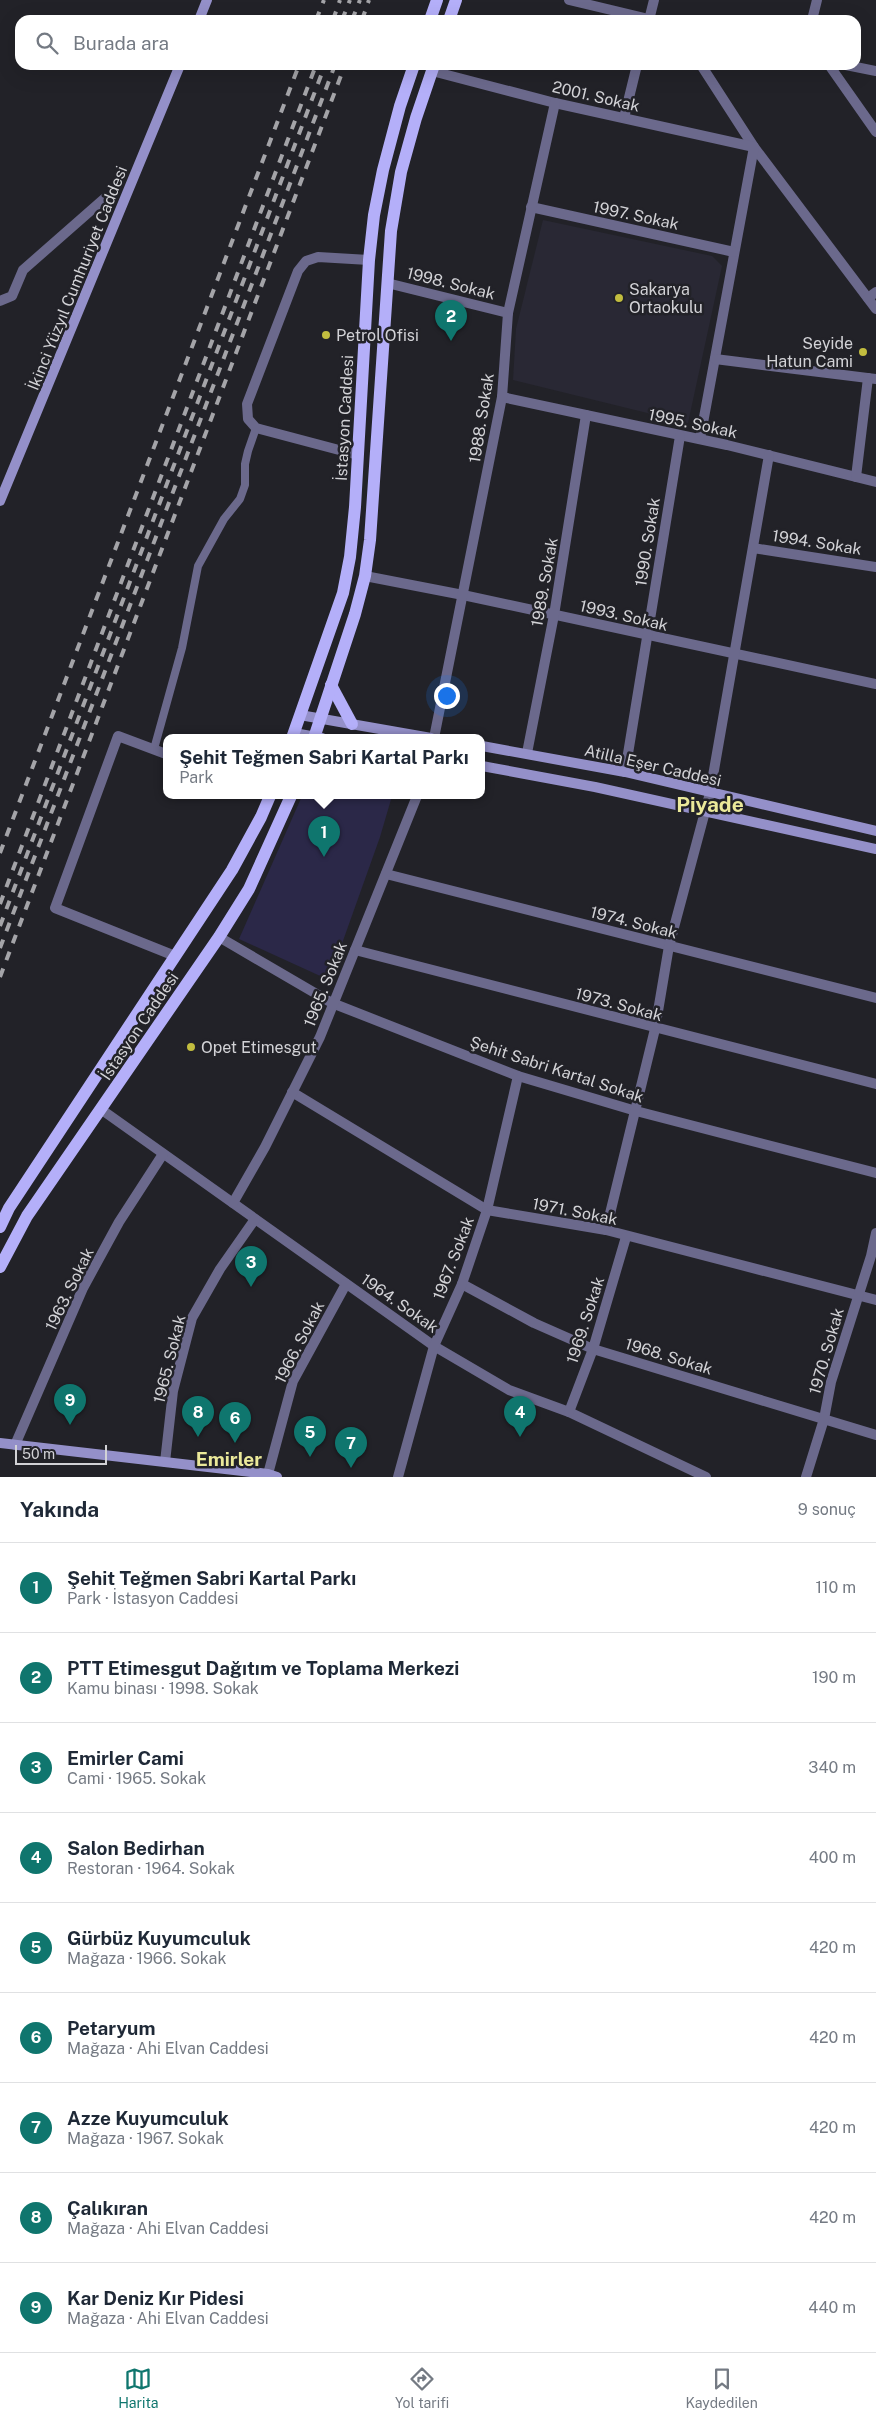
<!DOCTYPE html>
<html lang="tr">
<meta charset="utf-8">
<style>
:root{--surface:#fff;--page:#f2f2f3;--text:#1f2937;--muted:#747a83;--line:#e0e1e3;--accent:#0f766e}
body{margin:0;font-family:"Public Sans",sans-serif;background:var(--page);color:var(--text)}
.scale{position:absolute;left:15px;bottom:12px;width:92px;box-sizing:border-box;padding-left:5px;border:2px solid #d2d2d6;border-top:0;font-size:14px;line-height:18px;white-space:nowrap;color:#d2d2d6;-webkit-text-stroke:4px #222228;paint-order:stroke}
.you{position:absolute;left:446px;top:695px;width:18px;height:18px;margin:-12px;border:4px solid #fff;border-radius:50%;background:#1a73e8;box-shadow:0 0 0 8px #1a73e833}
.badge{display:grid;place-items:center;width:32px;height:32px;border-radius:50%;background:var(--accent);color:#fff;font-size:16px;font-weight:700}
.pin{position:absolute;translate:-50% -41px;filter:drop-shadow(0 1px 2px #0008)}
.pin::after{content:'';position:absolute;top:26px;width:18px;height:15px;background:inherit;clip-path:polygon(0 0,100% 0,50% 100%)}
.popup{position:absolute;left:163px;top:734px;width:322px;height:65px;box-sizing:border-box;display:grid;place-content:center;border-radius:10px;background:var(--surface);filter:drop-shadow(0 1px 4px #0005);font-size:16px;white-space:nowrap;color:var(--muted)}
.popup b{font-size:19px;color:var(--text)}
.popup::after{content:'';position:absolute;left:50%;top:100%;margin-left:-10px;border:10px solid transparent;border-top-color:var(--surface)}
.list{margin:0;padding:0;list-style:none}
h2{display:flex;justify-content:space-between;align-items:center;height:65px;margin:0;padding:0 20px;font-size:21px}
h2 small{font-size:16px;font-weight:400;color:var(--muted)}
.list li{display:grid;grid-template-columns:32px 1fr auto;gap:15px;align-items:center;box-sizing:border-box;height:90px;padding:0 20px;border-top:1px solid var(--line)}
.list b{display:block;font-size:19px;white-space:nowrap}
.list p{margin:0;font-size:16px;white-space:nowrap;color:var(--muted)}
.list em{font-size:16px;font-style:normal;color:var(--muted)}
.icon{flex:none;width:28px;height:28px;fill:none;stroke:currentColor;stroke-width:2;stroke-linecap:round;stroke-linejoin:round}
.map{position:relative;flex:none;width:876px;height:1477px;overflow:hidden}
.search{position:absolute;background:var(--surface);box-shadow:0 5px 20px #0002;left:15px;right:15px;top:15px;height:55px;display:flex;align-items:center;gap:12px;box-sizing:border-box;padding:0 18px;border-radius:15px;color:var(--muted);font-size:19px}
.sheet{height:875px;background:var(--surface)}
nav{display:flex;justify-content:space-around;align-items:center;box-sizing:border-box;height:70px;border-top:1px solid var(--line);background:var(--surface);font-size:14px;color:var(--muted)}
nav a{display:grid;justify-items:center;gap:2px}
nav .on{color:var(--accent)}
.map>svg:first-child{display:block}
</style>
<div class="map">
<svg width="876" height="1477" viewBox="0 0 876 1477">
<rect width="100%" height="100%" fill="#222228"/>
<path fill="#292834" d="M543 220 712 256 722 266 688 423 513 380 516 329Z"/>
<path fill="#2b2848" d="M302 796H392L380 837 329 980 239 939Z"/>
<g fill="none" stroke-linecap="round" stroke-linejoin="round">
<path stroke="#6b698c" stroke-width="8" d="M154 749 182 648 198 566 224 519 240 499 245 485V464L248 451 256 428"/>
<g stroke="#6b698c" stroke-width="10">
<path d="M649 20 654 0"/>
<path d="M812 20 817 0"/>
<path d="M701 65 754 147 876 309"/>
<path d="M829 65 876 132"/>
<path d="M432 71 555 103 754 147 700 439"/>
<path d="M624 118 637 65"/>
<path d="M531 207 734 252"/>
<path d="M387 283 508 313"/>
<path d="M868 298 876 292"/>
<path d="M0 301 12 296 23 270 105 198"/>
<path d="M715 359 876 379"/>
<path d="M502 397 727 445 876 482"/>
<path d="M358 455 256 428 248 419 247 404 298 271 306 261 318 257 369 260"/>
<path d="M856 477 868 378"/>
<path d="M753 548 876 567"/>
<path d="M365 576 463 595 876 684"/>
<path d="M434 738 502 397 508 313 555 103"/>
<path d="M527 753 554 615 586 415"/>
<path d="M166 754 118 736 55 908 175 956"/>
<path d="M625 772 680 436"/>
<path d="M386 874 876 998"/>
<path d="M219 937 332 1003 518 1076 636 1111 876 1173"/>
<path d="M355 950 876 1084"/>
<path d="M292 1092 487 1210 606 1230 876 1300"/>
<path d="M102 1110 434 1346 509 1390 569 1412 706 1477"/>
<path d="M233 1203 265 1147 320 1037 417 796"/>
<path d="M606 1230 655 1029 669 946 710 793 769 455"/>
<path d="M462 1284 534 1323 593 1349 876 1435"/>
<path d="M569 1412 593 1349 626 1237"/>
<path d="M15 1445 83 1288 119 1222 163 1154"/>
<path d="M165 1462 173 1391 192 1318 220 1269 255 1219"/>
<path d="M268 1474 293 1381 346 1284"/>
<path d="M398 1477 434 1346 462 1284 487 1210 518 1076"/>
<path d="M806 1477 824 1419 831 1382 871 1256 876 1233"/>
</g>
<g stroke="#6b698c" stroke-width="10">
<path d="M569 0 653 20"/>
<path d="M846 65 876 71"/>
</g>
<g stroke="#9490c9" stroke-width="10">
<path d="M199 20 207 0"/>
<path d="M0 501 180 65"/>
<path d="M300 715 431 738"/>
<path d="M294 733 322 738"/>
<path d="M482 746 625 772 876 831"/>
<path d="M482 766 595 787 876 849"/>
<path d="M0 1443 268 1474 277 1477"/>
</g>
<g stroke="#b4aff9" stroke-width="12">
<path d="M430 20 437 0"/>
<path d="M449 20 456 0"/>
<path d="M331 685 352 724"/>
<path d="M292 738 343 593 350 557 355 507 369 260 374 215 383 170 400 106 414 65"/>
<path d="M314 738 355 614 365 576 370 540 391 231 401 172 416 118 434 65"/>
<path d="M0 1227 9 1208 232 870 261 817 270 796"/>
<path d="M0 1267 27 1216 219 937 249 889 291 796"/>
</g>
<g stroke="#a4a4a8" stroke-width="4" stroke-dasharray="9 9" stroke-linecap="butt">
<path d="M316 20 324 0"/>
<path d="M333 20 340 0"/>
<path d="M342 20 350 0"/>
<path d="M352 20 360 0"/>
<path d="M362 20 369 0"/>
<path d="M0 853 299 65"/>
<path d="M0 904 316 65"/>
<path d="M0 926 325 65"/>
<path d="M0 948 335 65"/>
<path d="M0 977 345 65"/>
</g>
</g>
<g fill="#c2bd3f" stroke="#222228" stroke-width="2">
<circle cx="619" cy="298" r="5"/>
<circle cx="326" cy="335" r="5"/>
<circle cx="863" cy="352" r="5"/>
<circle cx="191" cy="1047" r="5"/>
</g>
<g text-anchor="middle" stroke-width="5" stroke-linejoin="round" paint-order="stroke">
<g font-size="16" fill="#d2d2d6" stroke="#222228">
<text transform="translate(596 96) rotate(13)" y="6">2001. Sokak</text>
<text transform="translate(636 215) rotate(12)" y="6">1997. Sokak</text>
<text transform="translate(77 278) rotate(-68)" y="6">İkinci Yüzyıl Cumhuriyet Caddesi</text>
<text transform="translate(451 283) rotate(14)" y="6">1998. Sokak</text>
<text transform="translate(344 418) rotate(-87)" y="6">İstasyon Caddesi</text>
<text transform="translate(481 418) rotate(-81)" y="6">1988. Sokak</text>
<text transform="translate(693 423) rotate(12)" y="6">1995. Sokak</text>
<text transform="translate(647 542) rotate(-81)" y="6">1990. Sokak</text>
<text transform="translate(817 542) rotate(9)" y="6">1994. Sokak</text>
<text transform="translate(544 582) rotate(-80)" y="6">1989. Sokak</text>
<text transform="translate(624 615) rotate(13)" y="6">1993. Sokak</text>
<text transform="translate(653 765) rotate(13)" y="6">Atilla Eşer Caddesi</text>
<text transform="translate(634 922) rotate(14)" y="6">1974. Sokak</text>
<text transform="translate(325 984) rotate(-68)" y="6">1965. Sokak</text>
<text transform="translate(619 1004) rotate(15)" y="6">1973. Sokak</text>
<text transform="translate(139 1026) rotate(-56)" y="6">İstasyon Caddesi</text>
<text transform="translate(557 1069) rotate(18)" y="6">Şehit Sabri Kartal Sokak</text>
<text transform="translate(575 1211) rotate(11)" y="6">1971. Sokak</text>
<text transform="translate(453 1258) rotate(-69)" y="6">1967. Sokak</text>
<text transform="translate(69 1289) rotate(-64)" y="6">1963. Sokak</text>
<text transform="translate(400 1303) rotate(35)" y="6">1964. Sokak</text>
<text transform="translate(585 1320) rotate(-72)" y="6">1969. Sokak</text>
<text transform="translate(299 1342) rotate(-63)" y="6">1966. Sokak</text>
<text transform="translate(826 1351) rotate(-74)" y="6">1970. Sokak</text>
<text transform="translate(669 1356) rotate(17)" y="6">1968. Sokak</text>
<text transform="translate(169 1359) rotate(-76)" y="6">1965. Sokak</text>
</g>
<g font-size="16" fill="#d2d2d6" stroke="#222228" text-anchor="start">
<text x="629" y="295">Sakarya<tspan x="629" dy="18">Ortaokulu</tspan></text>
<text x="336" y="341">Petrol Ofisi</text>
<text x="853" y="349" text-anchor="end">Seyide<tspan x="853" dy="18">Hatun Cami</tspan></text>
<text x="201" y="1053">Opet Etimesgut</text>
</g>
<g font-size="19" font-weight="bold" fill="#ebe99a" stroke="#222228">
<text x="229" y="1466">Emirler</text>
</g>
<g font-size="21" font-weight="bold" fill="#ebe99a" stroke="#222228">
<text x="710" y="812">Piyade</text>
</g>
</g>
</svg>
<div class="scale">50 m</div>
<div class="you"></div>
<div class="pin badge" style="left:324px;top:857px">1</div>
<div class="popup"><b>Şehit Teğmen Sabri Kartal Parkı</b>Park</div>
<div class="pin badge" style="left:451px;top:341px">2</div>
<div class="pin badge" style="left:251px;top:1287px">3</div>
<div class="pin badge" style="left:520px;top:1437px">4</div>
<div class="pin badge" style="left:310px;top:1457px">5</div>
<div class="pin badge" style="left:235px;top:1443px">6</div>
<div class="pin badge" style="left:351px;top:1468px">7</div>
<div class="pin badge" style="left:198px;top:1437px">8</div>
<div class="pin badge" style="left:70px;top:1425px">9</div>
<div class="search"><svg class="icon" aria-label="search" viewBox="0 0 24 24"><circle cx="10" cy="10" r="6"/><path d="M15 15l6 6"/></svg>Burada ara</div>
</div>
<section class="sheet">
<h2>Yakında<small>9 sonuç</small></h2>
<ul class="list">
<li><span class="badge">1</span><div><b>Şehit Teğmen Sabri Kartal Parkı</b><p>Park · İstasyon Caddesi</p></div><em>110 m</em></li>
<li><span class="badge">2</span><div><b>PTT Etimesgut Dağıtım ve Toplama Merkezi</b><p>Kamu binası · 1998. Sokak</p></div><em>190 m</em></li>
<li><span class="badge">3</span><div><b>Emirler Cami</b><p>Cami · 1965. Sokak</p></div><em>340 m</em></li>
<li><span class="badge">4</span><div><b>Salon Bedirhan</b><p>Restoran · 1964. Sokak</p></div><em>400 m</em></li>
<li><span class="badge">5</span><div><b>Gürbüz Kuyumculuk</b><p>Mağaza · 1966. Sokak</p></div><em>420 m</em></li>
<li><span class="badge">6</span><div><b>Petaryum</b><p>Mağaza · Ahi Elvan Caddesi</p></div><em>420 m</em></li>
<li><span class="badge">7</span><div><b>Azze Kuyumculuk</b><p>Mağaza · 1967. Sokak</p></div><em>420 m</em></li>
<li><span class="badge">8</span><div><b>Çalıkıran</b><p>Mağaza · Ahi Elvan Caddesi</p></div><em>420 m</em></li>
<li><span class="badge">9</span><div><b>Kar Deniz Kır Pidesi</b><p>Mağaza · Ahi Elvan Caddesi</p></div><em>440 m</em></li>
</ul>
</section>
<nav>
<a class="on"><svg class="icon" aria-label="map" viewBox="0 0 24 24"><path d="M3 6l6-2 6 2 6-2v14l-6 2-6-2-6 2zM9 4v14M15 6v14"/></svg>Harita</a>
<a><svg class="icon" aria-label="directions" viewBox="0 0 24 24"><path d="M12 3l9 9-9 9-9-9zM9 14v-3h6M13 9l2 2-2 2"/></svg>Yol tarifi</a>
<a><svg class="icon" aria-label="saved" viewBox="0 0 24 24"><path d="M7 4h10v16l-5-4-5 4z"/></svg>Kaydedilen</a>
</nav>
